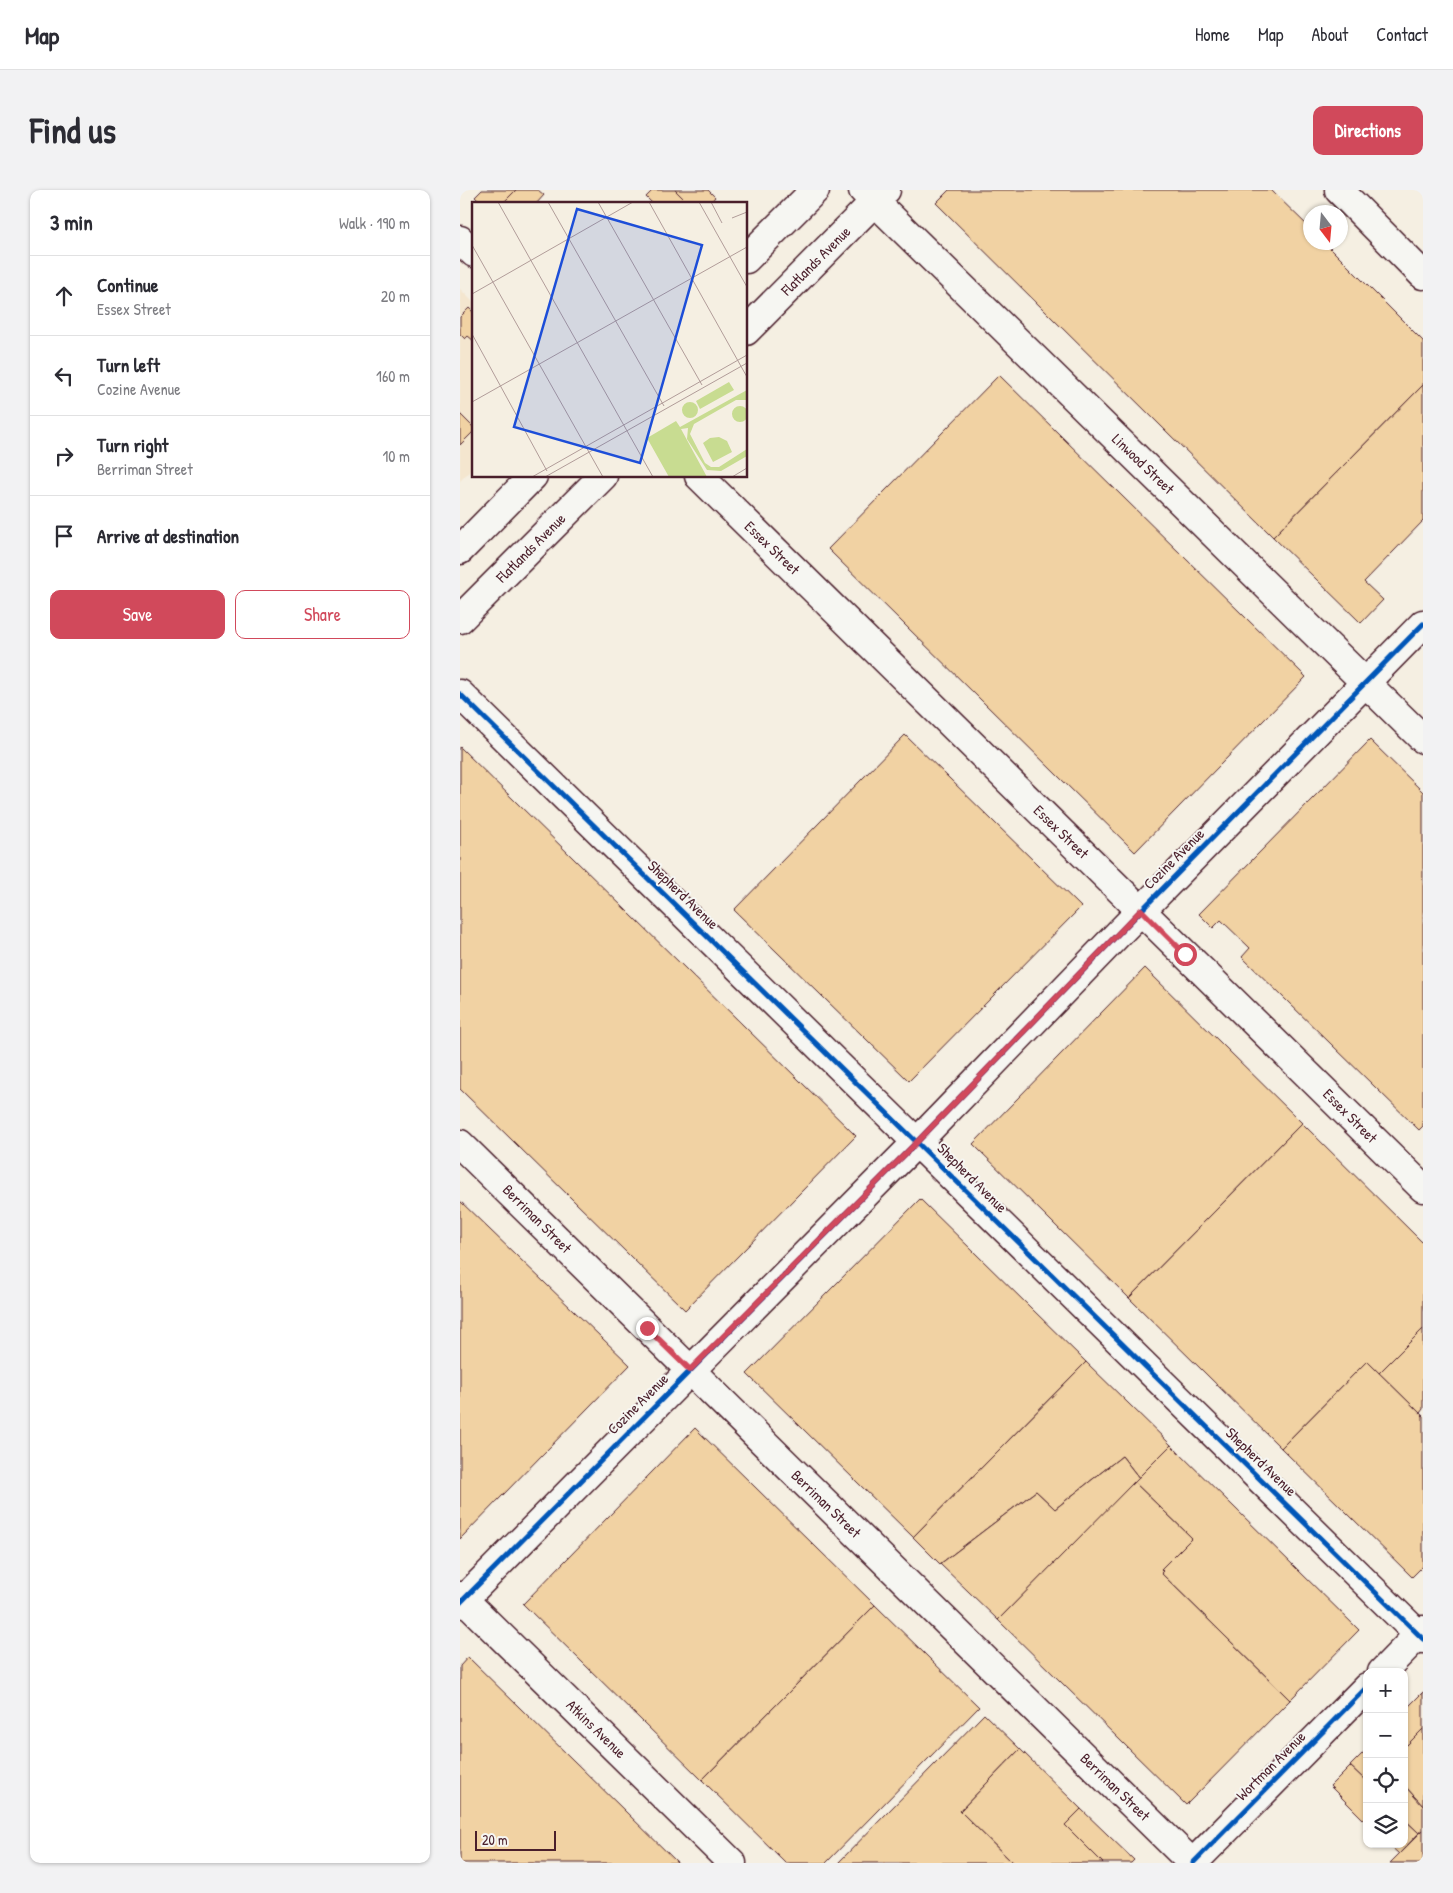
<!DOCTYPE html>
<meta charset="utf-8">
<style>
:root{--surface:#fff;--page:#f2f2f3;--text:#2b2b33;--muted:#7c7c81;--line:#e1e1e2;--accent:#d1495b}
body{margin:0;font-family:"Patrick Hand",sans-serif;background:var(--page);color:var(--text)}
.controls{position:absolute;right:15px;bottom:15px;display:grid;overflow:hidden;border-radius:10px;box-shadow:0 1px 4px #0004}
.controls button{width:45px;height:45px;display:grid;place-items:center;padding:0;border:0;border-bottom:1px solid var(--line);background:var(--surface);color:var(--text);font:25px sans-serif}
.compass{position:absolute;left:843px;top:15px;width:45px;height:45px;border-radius:50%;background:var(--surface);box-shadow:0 1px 4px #0004;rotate:164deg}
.scale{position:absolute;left:15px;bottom:12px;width:81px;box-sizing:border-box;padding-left:5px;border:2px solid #4a1f2b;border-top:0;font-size:14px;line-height:18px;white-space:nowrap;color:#4a1f2b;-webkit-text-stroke:4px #f6f6f2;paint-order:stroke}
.stop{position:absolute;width:15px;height:15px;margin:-11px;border:4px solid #d1495b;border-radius:50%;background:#fff}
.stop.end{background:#d1495b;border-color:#fff;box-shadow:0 1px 5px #0008}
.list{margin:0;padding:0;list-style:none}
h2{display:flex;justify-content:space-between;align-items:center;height:65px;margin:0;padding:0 20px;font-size:21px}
h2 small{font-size:16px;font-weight:400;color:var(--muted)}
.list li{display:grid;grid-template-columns:32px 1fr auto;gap:15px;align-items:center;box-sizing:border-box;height:80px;padding:0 20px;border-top:1px solid var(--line)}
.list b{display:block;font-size:19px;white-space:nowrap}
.list p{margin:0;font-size:16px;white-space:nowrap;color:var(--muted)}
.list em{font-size:16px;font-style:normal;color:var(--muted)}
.actions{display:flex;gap:10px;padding:15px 20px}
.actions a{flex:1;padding:11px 0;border:1px solid var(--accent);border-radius:10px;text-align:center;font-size:18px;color:var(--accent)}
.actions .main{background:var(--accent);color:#fff}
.icon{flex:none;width:28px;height:28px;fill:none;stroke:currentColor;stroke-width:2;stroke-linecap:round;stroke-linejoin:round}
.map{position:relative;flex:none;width:963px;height:1673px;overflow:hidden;border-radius:10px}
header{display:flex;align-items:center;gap:30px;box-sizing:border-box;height:70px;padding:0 25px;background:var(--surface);border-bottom:1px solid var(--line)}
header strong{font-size:24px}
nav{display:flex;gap:28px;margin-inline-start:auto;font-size:18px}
.intro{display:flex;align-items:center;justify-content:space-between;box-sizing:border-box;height:120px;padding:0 30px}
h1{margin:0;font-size:35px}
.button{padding:12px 22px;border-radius:10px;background:var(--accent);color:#fff;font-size:18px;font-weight:700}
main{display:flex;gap:30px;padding:0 30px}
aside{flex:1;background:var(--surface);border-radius:10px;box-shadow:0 1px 4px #0004}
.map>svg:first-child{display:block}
</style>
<header>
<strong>Map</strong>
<nav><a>Home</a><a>Map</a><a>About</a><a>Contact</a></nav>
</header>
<div class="intro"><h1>Find us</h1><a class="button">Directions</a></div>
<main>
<aside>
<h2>3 min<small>Walk · 190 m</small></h2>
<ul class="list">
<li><svg class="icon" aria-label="ahead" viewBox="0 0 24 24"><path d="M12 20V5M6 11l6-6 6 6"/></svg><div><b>Continue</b><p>Essex Street</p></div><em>20 m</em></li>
<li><svg class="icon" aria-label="left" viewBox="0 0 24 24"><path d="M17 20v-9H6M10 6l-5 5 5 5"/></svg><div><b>Turn left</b><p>Cozine Avenue</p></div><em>160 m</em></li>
<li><svg class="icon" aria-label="right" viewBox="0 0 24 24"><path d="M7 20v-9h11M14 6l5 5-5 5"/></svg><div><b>Turn right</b><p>Berriman Street</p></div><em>10 m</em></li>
<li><svg class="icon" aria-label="arrive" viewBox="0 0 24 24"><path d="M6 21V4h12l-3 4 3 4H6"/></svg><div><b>Arrive at destination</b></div></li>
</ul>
<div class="actions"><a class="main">Save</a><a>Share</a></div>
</aside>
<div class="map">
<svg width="963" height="1673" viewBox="0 0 963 1673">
<rect width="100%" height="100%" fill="#f5efe2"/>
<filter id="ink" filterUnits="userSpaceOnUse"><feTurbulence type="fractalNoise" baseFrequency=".02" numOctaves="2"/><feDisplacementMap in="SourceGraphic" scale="10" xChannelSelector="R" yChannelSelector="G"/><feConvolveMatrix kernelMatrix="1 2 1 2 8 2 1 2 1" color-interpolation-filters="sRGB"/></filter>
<g filter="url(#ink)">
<path fill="#f4e6cf" d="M0 99 14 113V277L0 291Z"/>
<g fill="#f1d2a3" stroke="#4a1f2b">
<path d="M22 0H56L42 14H22L15 7Z"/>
<path d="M56 0H78L84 5 76 14H42Z"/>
<path d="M193 0H215L229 14H193L186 7Z"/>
<path d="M215 0H248L255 7 249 14H229Z"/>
<path d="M489 0H811L851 39V52H864L963 151V195L813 347 476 13Z"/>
<path d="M9 118 14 123V151L8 146 5 149 0 144V127Z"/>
<path d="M539 185 846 487 675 662 368 359Z"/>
<path d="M963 195V331L904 392 923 410 901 433 813 347Z"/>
<path d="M0 224 14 238V241L0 255Z"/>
<path d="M445 545 621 717 449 891 274 720Z"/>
<path d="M910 550 963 602V936L959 940 782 767 790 758 761 730 753 738 739 724Z"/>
<path d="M0 557 396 946 225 1120 0 899Z"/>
<path d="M685 778 842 933 669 1108 513 954Z"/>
<path d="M842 933 963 1053V1139L919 1183 907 1171 821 1258 669 1108Z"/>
<path d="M460 1009 626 1172 453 1347 287 1184Z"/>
<path d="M0 1011 170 1175 0 1349Z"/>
<path d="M963 1139V1219L960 1223 919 1183Z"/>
<path d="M907 1171 963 1226V1376L952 1387 821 1258Z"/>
<path d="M626 1172 711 1255 679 1288 662 1266 595 1319 576 1301 480 1374 453 1347Z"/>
<path d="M235 1238 415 1415 242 1590 63 1414Z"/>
<path d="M711 1255 899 1440 830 1510 701 1383 703 1381 701 1379 732 1348 674 1292Z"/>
<path d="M662 1266 679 1288 538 1430 480 1374 576 1301 595 1319Z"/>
<path d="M674 1292 732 1348 701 1379 703 1381 701 1383 830 1510 726 1615 538 1430Z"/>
<path d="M415 1415 519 1517 366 1673H326L242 1590Z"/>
<path d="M8 1467 218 1673H0V1476Z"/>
<path d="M963 1502V1539L947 1555 944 1553V1521Z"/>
<path d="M524 1524 560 1559 500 1621 553 1673H378Z"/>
<path d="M963 1539V1616L944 1595V1553L947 1555Z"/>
<path d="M560 1559 621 1619 605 1635 643 1673H553L500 1621Z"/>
<path d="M907 1559V1592L890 1576Z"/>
<path d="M890 1576 907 1592V1633L870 1596Z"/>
<path d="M944 1595 963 1616V1640L959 1643 944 1629Z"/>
<path d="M621 1619 674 1670 671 1673H643L605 1635Z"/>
<path d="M944 1629 959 1643 939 1664 928 1654H944Z"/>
<path d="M963 1640V1673H930Z"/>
</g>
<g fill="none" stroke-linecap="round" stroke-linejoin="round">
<defs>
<g id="minor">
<path d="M403 0 963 549"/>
<path d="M879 0 963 85"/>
<path d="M0 50 14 63"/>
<path d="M239 286 963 998"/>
<path d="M0 504 963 1449"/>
<path d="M0 954 732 1673"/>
<path d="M0 1406 272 1673"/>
<path d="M0 1413 457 952 659 743 963 434"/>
<path d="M922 1482 963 1440"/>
<path d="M733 1673 907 1497"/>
</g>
<g id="major">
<path d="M286 69 355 0"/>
<path d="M286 141 426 0"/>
<path d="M0 360 73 286"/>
<path d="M0 429 143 286"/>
</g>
</defs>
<use href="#minor" stroke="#4a1f2b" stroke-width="31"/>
<use href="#major" stroke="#4a1f2b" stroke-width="31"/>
<use href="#minor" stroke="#f6f6f2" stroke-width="28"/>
<use href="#major" stroke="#f6f6f2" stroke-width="28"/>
<defs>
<g id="cycleway">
<path d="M0 504 963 1449"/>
<path d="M0 1413 457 952 659 743 963 434"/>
<path d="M733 1673 907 1497"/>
</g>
</defs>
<use href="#cycleway" stroke="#f6f6f2" stroke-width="8"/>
<use href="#cycleway" stroke="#0057b8" stroke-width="5"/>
</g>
</g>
<g fill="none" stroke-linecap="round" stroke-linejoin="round" filter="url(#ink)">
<path stroke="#d1495b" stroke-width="6" d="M187 1138 230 1180 457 952 681 720 725 764"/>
</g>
<g text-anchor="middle" stroke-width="4" stroke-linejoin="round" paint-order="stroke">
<g font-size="15" fill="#4a1f2b" stroke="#f6f6f2">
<text transform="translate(356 71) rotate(-45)" y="5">Flatlands Avenue</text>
<text transform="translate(683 274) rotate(44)" y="5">Linwood Street</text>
<text transform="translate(71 358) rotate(-45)" y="5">Flatlands Avenue</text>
<text transform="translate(312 358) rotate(44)" y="5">Essex Street</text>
<text transform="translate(601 642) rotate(44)" y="5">Essex Street</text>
<text transform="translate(714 669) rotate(-45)" y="5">Cozine Avenue</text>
<text transform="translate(223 705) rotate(44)" y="5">Shepherd Avenue</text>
<text transform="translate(890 926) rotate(45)" y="5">Essex Street</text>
<text transform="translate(512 988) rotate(45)" y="5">Shepherd Avenue</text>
<text transform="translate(77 1029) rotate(45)" y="5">Berriman Street</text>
<text transform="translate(178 1214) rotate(-45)" y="5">Cozine Avenue</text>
<text transform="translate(801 1272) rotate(44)" y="5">Shepherd Avenue</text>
<text transform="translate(366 1314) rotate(44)" y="5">Berriman Street</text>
<text transform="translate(136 1539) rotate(44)" y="5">Atkins Avenue</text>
<text transform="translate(811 1576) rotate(-45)" y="5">Wortman Avenue</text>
<text transform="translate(655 1597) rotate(44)" y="5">Berriman Street</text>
</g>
</g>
<g transform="translate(12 12)">
<rect width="275" height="275" fill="#f5efe2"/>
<path d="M257 180 262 188 228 207 224 199ZM275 188V198H264L222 222 218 232 233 261 239 265H247L275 247V254L249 269 235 268 215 237 216 226 209 227 235 275H197L175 236 204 219 208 225ZM210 208a8 8 0 1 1 16 0a8 8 0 1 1-16 0ZM260 212a8 8 0 1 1 16 0a8 8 0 1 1-16 0ZM247 235 255 239 260 250 241 260 231 241 238 236Z" fill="#c8dc91"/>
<path fill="none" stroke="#b19c99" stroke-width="1" d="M26 0 181 275M76 0 192 204M126 0 230 183M177 0 275 175M227 0 275 85M239 0 250 21M260 16 275 10M0 43 131 275M0 92 161 0M0 132 75 269M0 200 275 45M60 275 275 153M73 275 275 161M260 275 275 266"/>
<path fill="#1d4ed8" fill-opacity="0.15" stroke="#1d4ed8" stroke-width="2.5" d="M105 7 230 43 168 261 42 225Z"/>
<rect width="275" height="275" fill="none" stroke="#4a1f2b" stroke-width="2.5"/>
</g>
</svg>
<div class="controls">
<button>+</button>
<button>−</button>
<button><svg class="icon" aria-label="locate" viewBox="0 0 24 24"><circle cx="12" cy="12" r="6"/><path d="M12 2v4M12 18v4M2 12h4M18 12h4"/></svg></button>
<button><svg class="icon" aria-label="layers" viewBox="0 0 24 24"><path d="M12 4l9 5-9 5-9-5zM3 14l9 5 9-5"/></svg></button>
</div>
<svg class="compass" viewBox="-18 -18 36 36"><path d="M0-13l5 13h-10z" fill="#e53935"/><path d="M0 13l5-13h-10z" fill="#7c7c81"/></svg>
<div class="scale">20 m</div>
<div class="stop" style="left:725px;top:764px"></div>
<div class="stop end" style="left:187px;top:1138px"></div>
</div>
</main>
